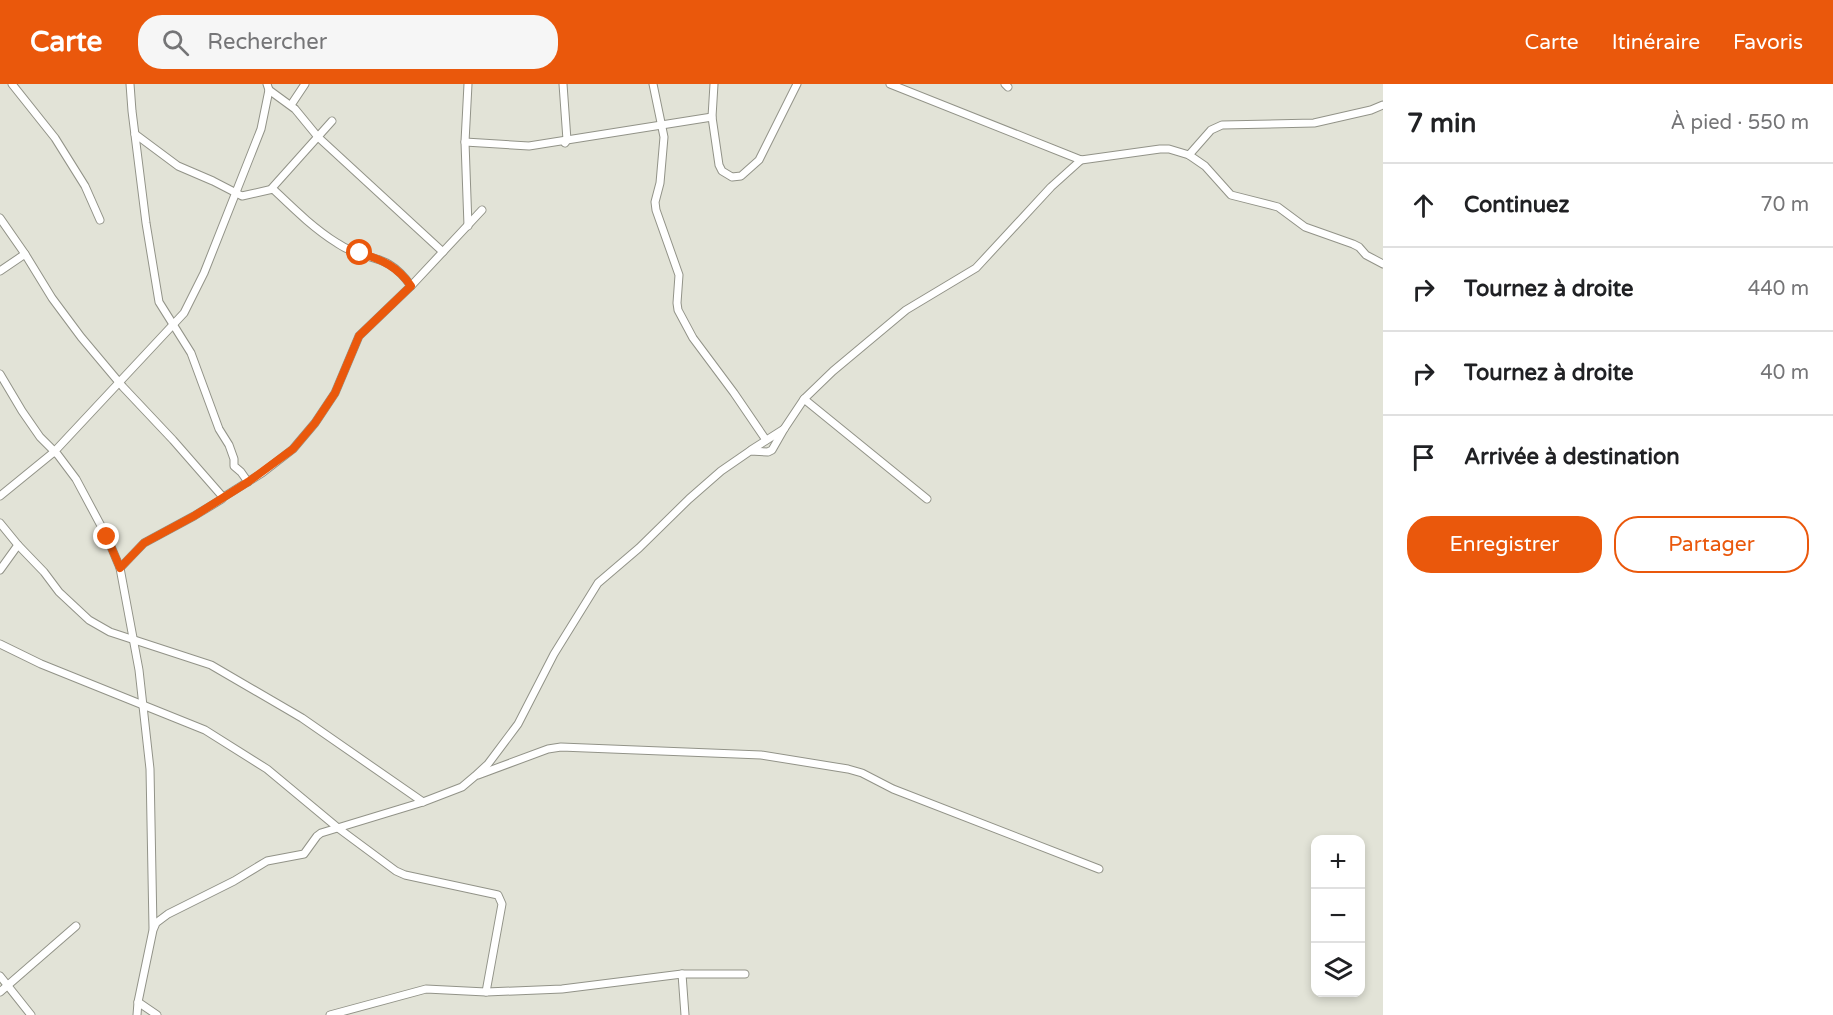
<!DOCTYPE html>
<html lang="fr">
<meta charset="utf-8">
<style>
:root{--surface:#fff;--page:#f6f6f6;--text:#202124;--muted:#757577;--line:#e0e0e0;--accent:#ea580c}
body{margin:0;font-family:"Varela Round",sans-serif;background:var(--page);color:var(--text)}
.controls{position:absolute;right:18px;bottom:18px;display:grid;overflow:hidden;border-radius:12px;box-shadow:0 3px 9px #0003}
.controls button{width:54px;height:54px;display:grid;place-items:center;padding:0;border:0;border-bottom:2px solid var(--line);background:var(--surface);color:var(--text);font:30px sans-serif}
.stop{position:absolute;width:18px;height:18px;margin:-14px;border:4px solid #ea580c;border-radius:50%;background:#fff}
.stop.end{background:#ea580c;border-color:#fff;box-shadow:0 2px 6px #0008}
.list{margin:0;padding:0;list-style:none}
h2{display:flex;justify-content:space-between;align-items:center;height:78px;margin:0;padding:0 24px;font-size:26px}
h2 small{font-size:20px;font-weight:400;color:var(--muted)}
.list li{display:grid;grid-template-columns:39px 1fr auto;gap:18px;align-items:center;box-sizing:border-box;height:84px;padding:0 24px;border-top:2px solid var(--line)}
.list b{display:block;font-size:22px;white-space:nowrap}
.list em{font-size:20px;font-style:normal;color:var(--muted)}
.actions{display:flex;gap:12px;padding:18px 24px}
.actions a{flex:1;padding:14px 0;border:2px solid var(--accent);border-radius:24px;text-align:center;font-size:21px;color:var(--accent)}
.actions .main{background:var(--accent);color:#fff}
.icon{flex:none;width:33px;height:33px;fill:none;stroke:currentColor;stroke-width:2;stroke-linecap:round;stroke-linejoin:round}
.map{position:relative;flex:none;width:1383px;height:931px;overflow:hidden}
header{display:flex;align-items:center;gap:36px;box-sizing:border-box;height:84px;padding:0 30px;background:var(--accent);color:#fff}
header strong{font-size:28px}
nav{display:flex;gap:33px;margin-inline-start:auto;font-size:21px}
.search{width:420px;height:54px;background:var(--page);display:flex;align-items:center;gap:15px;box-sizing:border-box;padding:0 21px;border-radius:24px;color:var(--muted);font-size:22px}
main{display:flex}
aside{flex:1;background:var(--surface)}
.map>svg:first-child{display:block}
</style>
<header>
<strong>Carte</strong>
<div class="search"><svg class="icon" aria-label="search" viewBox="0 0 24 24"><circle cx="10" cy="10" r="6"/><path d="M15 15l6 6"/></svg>Rechercher</div>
<nav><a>Carte</a><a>Itinéraire</a><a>Favoris</a></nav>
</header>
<main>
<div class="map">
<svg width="1383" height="931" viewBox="0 0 1383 931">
<rect width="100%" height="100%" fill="#e2e3d7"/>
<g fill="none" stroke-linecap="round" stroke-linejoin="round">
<defs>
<g id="minor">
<path d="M12 0 55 54 85 102 100 136"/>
<path d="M130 0 132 27 146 139 159 218 191 269 219 345 229 361 234 375V382L241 388 248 398"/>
<path d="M563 0 567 56 565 59"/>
<path d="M653 0 664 53 660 99 655 118 656 126 679 191 677 219 678 226 693 254 734 309 766 356"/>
<path d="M714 0 712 33 719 81 722 87 732 93 741 92 759 76 797 0"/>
<path d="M890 0 1081 76 1160 65H1169L1189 71 1205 82 1231 111 1278 123 1305 143 1353 160 1359 163 1366 171 1383 180"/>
<path d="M1005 0 1008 3"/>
<path d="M269 6 295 25 318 53 443 168"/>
<path d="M291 21 305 0"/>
<path d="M135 50 178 82 213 97 242 112 273 105C293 124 313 144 337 159 366 179 386 166 411 202"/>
<path d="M465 58 529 62 712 33"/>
<path d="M1189 71 1211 46 1222 41 1314 39 1371 26 1383 21"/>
<path d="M272 104 332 37"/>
<path d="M0 134 25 170 0 187"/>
<path d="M468 142 465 58 468 0"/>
<path d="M25 170 52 214 81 253 123 303 173 356 222 412V415L194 432 144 459 120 484"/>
<path d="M0 290 22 327 40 353 58 371 76 395 107 453 120 484 139 586 150 685 153 844"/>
<path d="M804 315 927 415"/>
<path d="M751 366 784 345"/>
<path d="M0 412 54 368 184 229 204 189 261 45 269 6 267 0"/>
<path d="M222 414 262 389 293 365 315 339 335 309 359 252 411 202 482 126"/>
<path d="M0 439 18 461 44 488 59 508 89 536 110 548 211 581 302 634 423 718"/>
<path d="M0 486 18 461"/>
<path d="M0 560 41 580 205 646 267 685 338 744 396 787 405 791 498 811 502 820 486 908"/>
<path d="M478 691 548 665 561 663 761 671 848 685 862 689 893 705 1099 785"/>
<path d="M682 890 685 931"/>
<path d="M0 892 31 931"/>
<path d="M0 908 76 842"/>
<path d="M138 918 157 931"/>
<path d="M137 931 138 918 153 846 156 839 168 830 234 797 267 777 304 770 317 752 321 749 423 718 462 703 475 692 488 680 518 640 554 570 598 499 639 464 689 415 721 387 750 367 768 368 772 366 784 345 804 315 833 287 906 226 976 184 1051 103 1081 76"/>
<path d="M330 931 426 905 486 908 562 905 682 890H745"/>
</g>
</defs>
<use href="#minor" stroke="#929388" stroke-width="9"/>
<use href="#minor" stroke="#fff" stroke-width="7"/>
</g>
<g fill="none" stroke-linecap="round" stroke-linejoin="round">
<path stroke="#ea580c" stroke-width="8" d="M107 453 120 484 144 459 194 432 248 398 293 365 315 339 335 309 359 252 411 202C398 183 383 176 360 169"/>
</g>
</svg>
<div class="controls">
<button>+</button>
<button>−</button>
<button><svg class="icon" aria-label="layers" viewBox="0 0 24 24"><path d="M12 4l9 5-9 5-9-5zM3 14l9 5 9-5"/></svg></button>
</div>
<div class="stop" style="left:360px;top:169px"></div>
<div class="stop end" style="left:107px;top:453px"></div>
</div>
<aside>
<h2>7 min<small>À pied · 550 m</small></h2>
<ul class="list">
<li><svg class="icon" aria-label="ahead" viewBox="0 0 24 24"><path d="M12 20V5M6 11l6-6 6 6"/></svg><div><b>Continuez</b></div><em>70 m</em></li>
<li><svg class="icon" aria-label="right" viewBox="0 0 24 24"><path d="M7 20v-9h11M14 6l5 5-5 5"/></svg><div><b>Tournez à droite</b></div><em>440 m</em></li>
<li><svg class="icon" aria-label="right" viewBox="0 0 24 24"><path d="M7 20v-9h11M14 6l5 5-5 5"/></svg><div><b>Tournez à droite</b></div><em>40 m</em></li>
<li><svg class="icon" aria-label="arrive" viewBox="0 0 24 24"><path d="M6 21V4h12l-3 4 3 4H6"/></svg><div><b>Arrivée à destination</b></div></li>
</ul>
<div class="actions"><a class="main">Enregistrer</a><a>Partager</a></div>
</aside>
</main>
